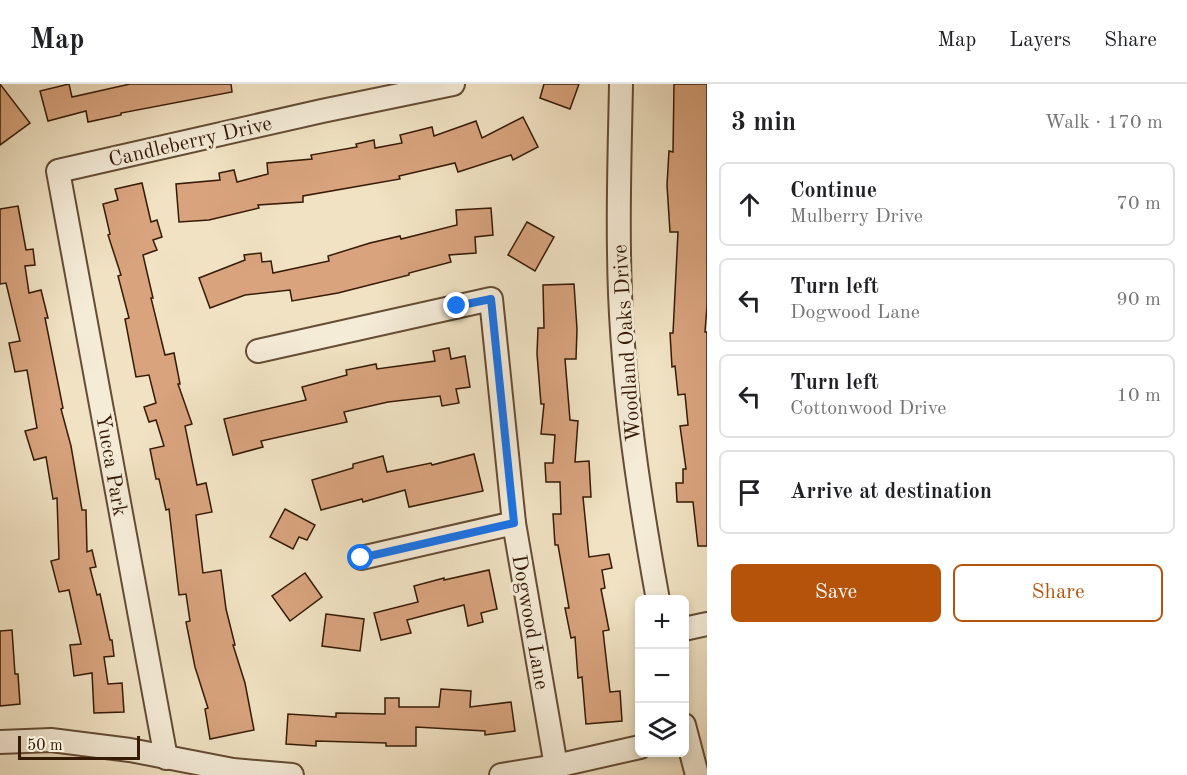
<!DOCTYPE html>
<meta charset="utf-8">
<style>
:root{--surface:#fff;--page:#f2f2f2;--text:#202124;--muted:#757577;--line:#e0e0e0;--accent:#b45309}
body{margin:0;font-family:"Old Standard TT",serif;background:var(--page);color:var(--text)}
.controls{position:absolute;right:18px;bottom:18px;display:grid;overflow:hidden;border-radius:9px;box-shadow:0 3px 9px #0003}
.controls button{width:54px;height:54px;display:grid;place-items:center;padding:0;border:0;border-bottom:2px solid var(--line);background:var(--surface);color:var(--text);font:30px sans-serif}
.scale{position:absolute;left:18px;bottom:15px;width:122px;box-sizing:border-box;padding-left:6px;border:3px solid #351a06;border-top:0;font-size:16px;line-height:21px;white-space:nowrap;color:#351a06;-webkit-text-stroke:4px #f5ecd8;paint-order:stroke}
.stop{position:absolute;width:18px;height:18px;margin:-14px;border:4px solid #1a73e8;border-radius:50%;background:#fff}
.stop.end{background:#1a73e8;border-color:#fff;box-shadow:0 2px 6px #0008}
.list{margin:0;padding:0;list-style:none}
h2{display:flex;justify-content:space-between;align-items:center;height:78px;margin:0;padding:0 24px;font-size:26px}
h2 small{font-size:20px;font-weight:400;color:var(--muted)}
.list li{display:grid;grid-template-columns:39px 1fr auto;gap:18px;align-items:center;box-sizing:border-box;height:84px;margin:0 12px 12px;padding:0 12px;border:2px solid var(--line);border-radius:9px}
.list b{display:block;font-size:22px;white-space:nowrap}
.list p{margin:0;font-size:20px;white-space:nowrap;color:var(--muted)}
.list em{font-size:20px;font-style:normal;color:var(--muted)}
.actions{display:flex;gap:12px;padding:18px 24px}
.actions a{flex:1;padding:14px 0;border:2px solid var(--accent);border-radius:9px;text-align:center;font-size:21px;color:var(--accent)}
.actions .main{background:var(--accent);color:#fff}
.icon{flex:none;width:33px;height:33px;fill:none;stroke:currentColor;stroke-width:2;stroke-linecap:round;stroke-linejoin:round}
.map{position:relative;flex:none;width:707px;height:691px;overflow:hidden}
header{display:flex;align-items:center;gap:36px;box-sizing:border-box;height:84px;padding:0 30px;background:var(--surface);border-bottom:2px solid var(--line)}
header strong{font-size:28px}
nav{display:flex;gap:33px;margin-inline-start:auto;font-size:21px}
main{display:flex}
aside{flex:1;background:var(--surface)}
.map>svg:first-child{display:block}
</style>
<header>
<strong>Map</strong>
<nav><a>Map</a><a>Layers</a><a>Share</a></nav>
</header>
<main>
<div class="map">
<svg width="707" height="691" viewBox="0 0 707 691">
<rect width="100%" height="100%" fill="#f0e2c3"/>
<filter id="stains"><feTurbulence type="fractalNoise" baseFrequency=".00333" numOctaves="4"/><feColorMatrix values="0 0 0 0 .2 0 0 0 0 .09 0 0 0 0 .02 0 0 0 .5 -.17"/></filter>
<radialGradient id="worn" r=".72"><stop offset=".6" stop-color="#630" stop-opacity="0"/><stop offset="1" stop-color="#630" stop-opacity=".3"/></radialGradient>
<g fill="#d8a37d" stroke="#351a06" stroke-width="1.5">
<path d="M0 0 30 39 0 61Z"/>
<path d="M69 0 72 13 130 0H231L232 8 121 29V31L88 38 86 27 48 37 40 7Z"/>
<path d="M544 0H579L570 25 540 14Z"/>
<path d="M674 0H707V222L705 248H707V462H698L693 418H677L676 399H683V385H686L680 342 688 341 685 310 678 311 675 282 672 283 670 249H673L678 148H670L667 101 669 67 673 68Z"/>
<path d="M523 33 538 63 513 76 511 71 458 88 455 79 399 92 400 95 303 112V118L258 121 259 124 209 136 179 138 176 100 220 96 219 89 234 86 237 98 268 90 267 79 312 75 311 71 357 63 356 60 374 56 375 64 402 59 400 51 432 43 434 52 476 37 482 54Z"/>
<path d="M142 99 151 138 157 136 162 153 153 156 157 166 143 171 153 214H151L165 271 174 269 180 300H178L192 340 185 342 197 401 206 399 212 428 196 431 203 489 221 486 226 525 235 561H233L245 599 254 646 210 655 205 625 208 624 195 583 186 538 190 537 186 510 179 511 169 425 166 426 159 395H156L150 365 164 362 156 336 149 338 144 323 156 319 149 291 136 293 125 235 129 234 118 192 121 191 108 151 110 150 103 120 118 116 115 105Z"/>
<path d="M18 122 26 166 33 165 35 181 25 182 29 209 41 206 48 234H45L63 324 61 325 71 362 82 426H86L87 468 92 466 96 483 90 484 97 511 100 510 110 556H112L114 572 104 573 108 600 122 599 124 628 94 629 92 589 74 592 70 561 81 560 69 506 59 508 51 477 59 475 57 414 53 415 46 373 34 376 25 347 37 344 27 286 15 288 9 259 20 257 6 199 0 200V125Z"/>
<path d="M491 124 493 151 475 153 476 169 449 171 451 178 409 189V191L338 209 292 217 290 206 245 211 210 224 199 194 245 176 244 171 261 169 262 178 271 177 273 189 329 177 328 172 370 159 400 152 401 155 457 141 456 126Z"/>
<path d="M527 138 554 153 535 187 508 171Z"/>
<path d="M574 200 577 245 576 275H565L570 336 578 337 575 378 589 377 591 413H583L589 473 609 470 612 484 602 486 605 504 601 505 609 546 603 547 610 608 620 607 622 637 586 640 582 593 578 594 575 553 571 554 565 524H569L558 461H555L553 430H561L560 398H546L545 379H553L555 351 541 350 544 320H541L537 270 538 244H544L543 201Z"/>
<path d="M449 264 451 275 465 272 470 303 456 305 459 319 442 322 440 312 388 318 344 328 347 338 261 357 263 363 233 371 224 335 306 316 302 303 347 291 346 286 376 280 377 285 435 277 433 267Z"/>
<path d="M474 370 483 407 409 423 405 406 363 418 362 415 321 426 312 396 353 384V380L383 372 387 388 431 379 432 381Z"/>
<path d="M285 425 315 441 307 456 299 453 293 465 270 453Z"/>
<path d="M489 486 497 525 481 529 483 538 468 542 464 521 407 536 411 549 381 556 374 529 418 518 414 502 444 494V496Z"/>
<path d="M305 489 322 513 290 537 272 512Z"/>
<path d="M326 530 364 535 360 567 322 562Z"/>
<path d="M12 546 15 590H18L20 620 0 622V547Z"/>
<path d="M441 605 471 607 470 623 511 618 515 647 485 651V647L416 643V662H386V659L316 657V662L286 660 288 630 336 633V629L385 630V614H399V623H439Z"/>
</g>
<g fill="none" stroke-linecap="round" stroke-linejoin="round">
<defs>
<g id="minor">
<path d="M621 0C620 56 618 112 619 168 620 285 637 401 658 516"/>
<path d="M258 267 491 215 514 439 556 682"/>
<path d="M361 474 514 439"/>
<path d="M684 545 707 540"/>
<path d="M684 641 697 691"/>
<path d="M0 658 51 656 130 666 233 686 292 691"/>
<path d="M166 674 58 87 322 27 453 0"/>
<path d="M501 691 556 682 640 663"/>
</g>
</defs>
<use href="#minor" stroke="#644c35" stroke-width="26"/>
<use href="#minor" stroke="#f5ecd8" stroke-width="22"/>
</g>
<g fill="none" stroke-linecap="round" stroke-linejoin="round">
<path stroke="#1a73e8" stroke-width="8" d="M361 474 514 439 491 215 457 222"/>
</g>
<g text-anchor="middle" stroke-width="6" stroke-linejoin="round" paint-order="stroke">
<g font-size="21" fill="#351a06" stroke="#f5ecd8">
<text transform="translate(190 57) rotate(-13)" y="7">Candleberry Drive</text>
<text transform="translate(626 259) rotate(-94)" y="7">Woodland Oaks Drive</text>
<text transform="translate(112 381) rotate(80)" y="7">Yucca Park</text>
<text transform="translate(531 538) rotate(80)" y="7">Dogwood Lane</text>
</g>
</g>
<rect width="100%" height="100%" filter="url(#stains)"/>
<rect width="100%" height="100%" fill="url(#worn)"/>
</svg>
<div class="controls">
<button>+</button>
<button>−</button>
<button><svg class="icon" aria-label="layers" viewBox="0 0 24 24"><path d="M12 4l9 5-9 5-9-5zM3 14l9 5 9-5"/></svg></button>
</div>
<div class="scale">50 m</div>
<div class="stop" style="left:361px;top:474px"></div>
<div class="stop end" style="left:457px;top:222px"></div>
</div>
<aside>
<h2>3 min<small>Walk · 170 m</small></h2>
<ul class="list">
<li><svg class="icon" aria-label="ahead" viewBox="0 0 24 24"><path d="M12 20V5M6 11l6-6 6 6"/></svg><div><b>Continue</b><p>Mulberry Drive</p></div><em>70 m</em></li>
<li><svg class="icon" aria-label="left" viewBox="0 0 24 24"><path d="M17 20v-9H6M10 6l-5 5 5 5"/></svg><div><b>Turn left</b><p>Dogwood Lane</p></div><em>90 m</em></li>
<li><svg class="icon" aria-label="left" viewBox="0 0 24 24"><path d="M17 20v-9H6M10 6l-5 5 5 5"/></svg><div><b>Turn left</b><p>Cottonwood Drive</p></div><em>10 m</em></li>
<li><svg class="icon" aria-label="arrive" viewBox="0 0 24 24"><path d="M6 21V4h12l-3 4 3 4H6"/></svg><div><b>Arrive at destination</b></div></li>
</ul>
<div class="actions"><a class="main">Save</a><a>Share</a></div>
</aside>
</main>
